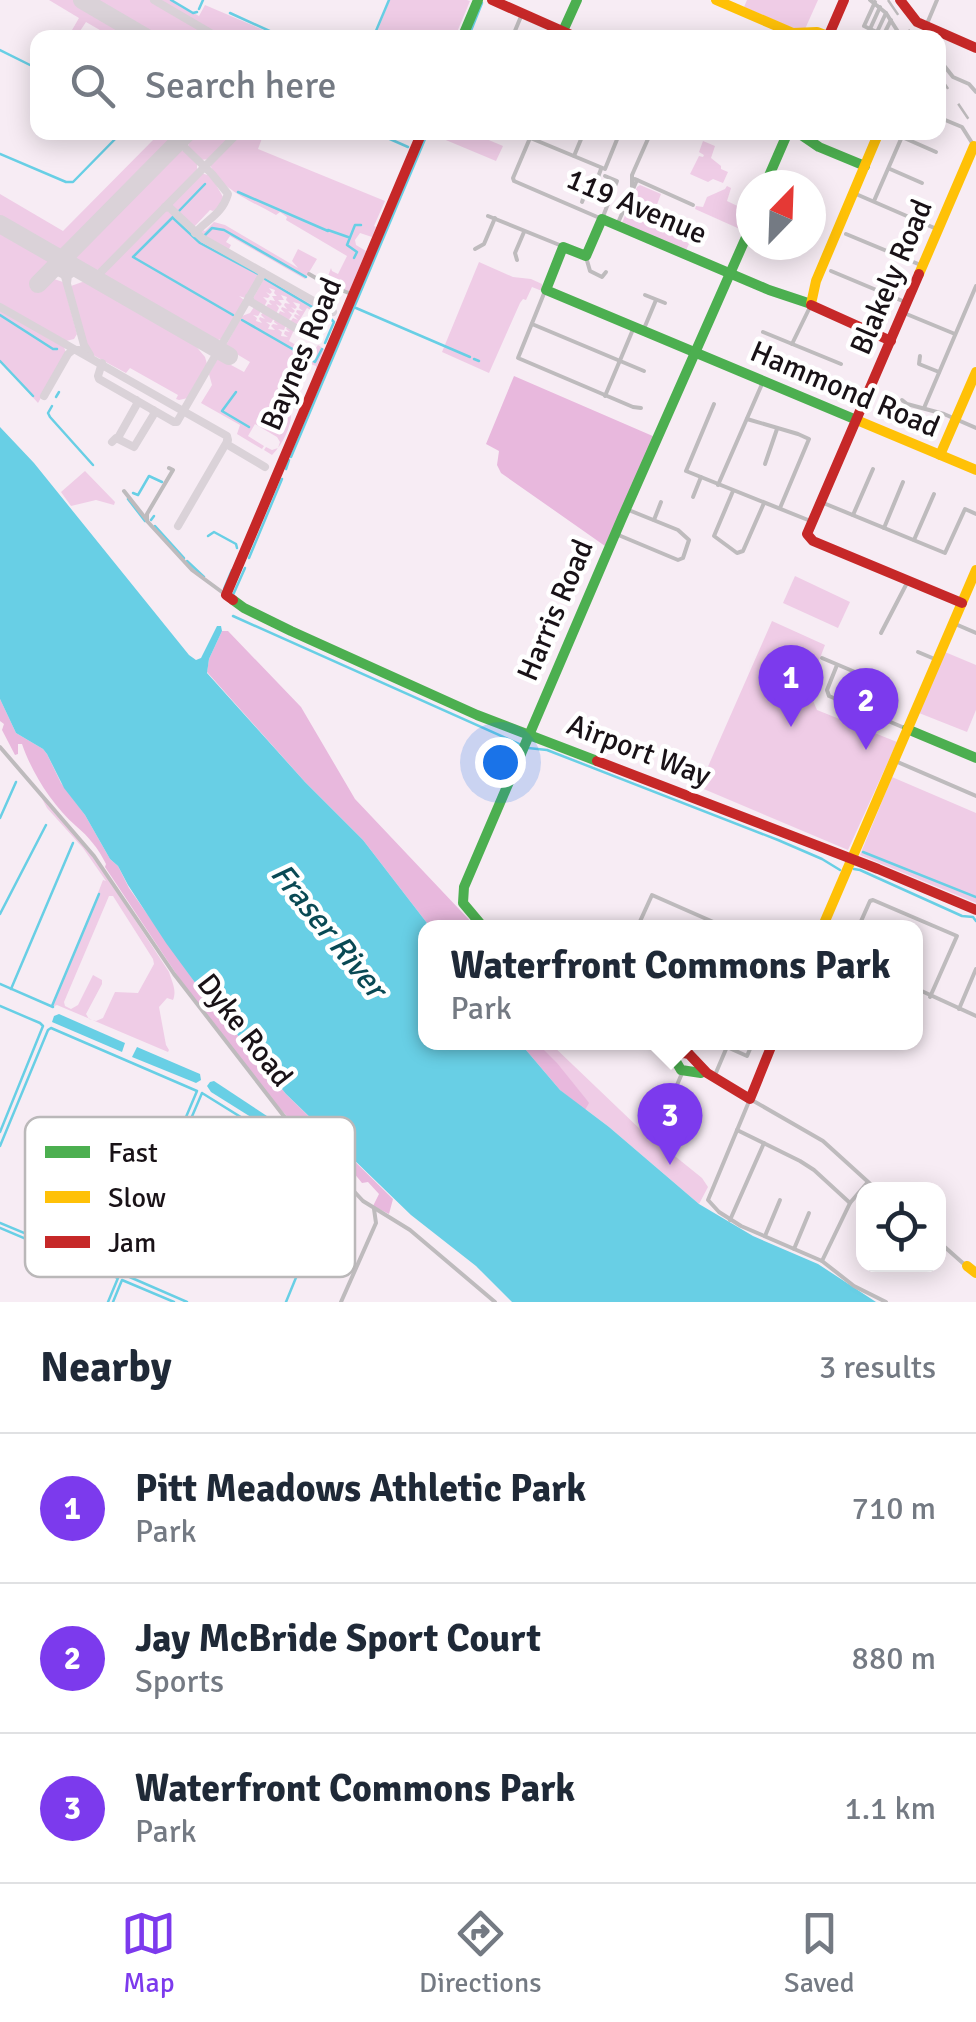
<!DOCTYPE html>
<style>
:root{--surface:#fff;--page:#f6f6f7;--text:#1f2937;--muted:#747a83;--line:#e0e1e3;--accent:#7c3aed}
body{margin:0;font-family:Signika,sans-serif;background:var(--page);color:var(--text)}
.controls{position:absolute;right:30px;bottom:30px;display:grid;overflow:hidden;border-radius:20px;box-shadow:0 5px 25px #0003}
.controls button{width:90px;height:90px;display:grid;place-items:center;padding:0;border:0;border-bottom:2px solid var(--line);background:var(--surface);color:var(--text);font:50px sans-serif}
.compass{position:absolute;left:736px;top:170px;width:90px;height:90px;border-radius:50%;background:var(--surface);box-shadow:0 5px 25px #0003;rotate:23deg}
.you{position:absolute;left:500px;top:762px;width:35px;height:35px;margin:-25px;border:8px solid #fff;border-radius:50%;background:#1a73e8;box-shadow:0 0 0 15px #1a73e833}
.badge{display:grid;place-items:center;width:65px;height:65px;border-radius:50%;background:var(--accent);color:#fff;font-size:32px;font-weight:700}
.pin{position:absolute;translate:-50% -82px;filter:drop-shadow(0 2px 5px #0008)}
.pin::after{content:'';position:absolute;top:52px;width:35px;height:30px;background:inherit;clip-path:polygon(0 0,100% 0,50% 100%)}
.popup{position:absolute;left:418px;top:920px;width:505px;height:130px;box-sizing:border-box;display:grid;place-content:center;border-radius:20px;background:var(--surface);filter:drop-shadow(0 2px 8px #0005);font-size:32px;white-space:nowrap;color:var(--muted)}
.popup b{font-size:38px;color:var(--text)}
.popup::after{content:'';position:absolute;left:50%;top:100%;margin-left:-20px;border:20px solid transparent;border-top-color:var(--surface)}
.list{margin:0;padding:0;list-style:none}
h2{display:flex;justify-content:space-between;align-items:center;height:130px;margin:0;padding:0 40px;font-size:42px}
h2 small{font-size:32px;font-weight:400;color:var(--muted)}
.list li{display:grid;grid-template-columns:65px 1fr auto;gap:30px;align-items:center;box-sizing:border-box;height:150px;padding:0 40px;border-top:2px solid var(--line)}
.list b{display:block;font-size:38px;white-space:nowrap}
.list p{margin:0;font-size:32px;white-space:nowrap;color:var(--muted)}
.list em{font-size:32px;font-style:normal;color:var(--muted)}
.icon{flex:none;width:55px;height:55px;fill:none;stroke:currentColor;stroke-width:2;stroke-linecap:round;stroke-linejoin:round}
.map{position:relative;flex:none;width:976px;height:1302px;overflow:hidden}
.search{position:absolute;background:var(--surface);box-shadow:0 5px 25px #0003;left:30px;right:30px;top:30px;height:110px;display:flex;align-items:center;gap:25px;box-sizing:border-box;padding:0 35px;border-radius:20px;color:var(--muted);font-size:38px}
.sheet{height:580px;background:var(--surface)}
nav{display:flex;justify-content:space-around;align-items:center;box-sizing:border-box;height:140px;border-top:2px solid var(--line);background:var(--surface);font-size:28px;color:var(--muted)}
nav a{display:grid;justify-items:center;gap:5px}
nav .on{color:var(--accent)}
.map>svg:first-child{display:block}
</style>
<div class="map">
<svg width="976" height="1302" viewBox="0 0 976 1302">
<rect width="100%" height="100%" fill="#f7ecf4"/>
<g fill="#efcce6" fill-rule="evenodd">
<path d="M49 0H73L138 37H112L86 22 76 37H68L79 18Z"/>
<path d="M91 0H150L215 37H156Z"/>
<path d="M158 0H171L199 16 205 5 280 37H240L231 33 219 36Z"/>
<path d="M390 0H467L470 1 455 37H375Z"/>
<path d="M747 0H818L805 29 793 28 744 7Z"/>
<path d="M160 133H182L64 251 60 252 0 217V194L63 231Z"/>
<path d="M195 133V132L236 133 209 159 200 160 188 148 189 139Z"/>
<path d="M253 133H264L258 149 385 201 374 226 376 227 372 237 360 233 355 240 356 245 366 251 349 292 329 284 330 282 327 279 331 268 332 271 338 274 347 256 286 220 287 217 280 212 276 215C255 203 217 188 210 164L238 136H250Z"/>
<path d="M429 133H472L503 146 496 161Z"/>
<path d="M703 141 715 146 711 158 721 166V169L728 172 723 183 713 179 708 182 690 174 699 156 703 157 704 155 699 152Z"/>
<path d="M177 151H186L197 163V171L101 269 93 271 73 260V255Z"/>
<path d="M201 173 211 176 223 197 219 207 213 211 210 210 193 228 171 204Z"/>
<path d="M640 185 661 194 656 207 689 221V229L694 231 691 239 683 236 682 239 689 244 686 250 622 223 637 187Z"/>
<path d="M727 186 731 188 727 201 750 212 742 230 695 209 696 206 703 207 707 197 725 189Z"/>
<path d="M166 209 199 237 259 274 245 298 239 296 244 300 222 339 214 341 104 277V271Z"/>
<path d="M214 222 225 225 298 268 292 261 298 249 317 259 305 279 230 236 226 242 231 245 228 251 200 235 203 230 205 231Z"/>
<path d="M0 231 53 262 35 281 41 288 51 278 63 282 77 334 74 339 66 341 0 303Z"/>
<path d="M479 262 513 277 531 279 542 284V291L532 287 526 300 523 299 520 303 489 373 442 352Z"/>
<path d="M265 277 324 311V313H326L324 317 307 308 296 326 290 322 293 318 298 320 294 316 295 314 300 316 296 312 297 310 303 311 299 308 300 304 293 302 297 307 295 309 291 307 295 311 293 313 288 311 292 315 288 321 278 315 280 311 285 313 281 309 282 307 287 309 284 305 285 303 290 304 286 300 287 297 281 295 284 300H278L282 304 280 306 276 304 279 308 276 314 265 308 268 304 272 305 269 302 270 300 275 301 272 296H277L274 293 275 290 269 288 272 292 270 294 266 292 270 296 268 298 263 297 267 301 264 307 252 300Z"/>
<path d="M85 281 194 344 205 357 207 364 188 398 179 400 176 399 178 395 130 368 126 373 93 355 87 346 71 286Z"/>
<path d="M254 307 261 311 258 316 253 315 257 318 256 321 262 323 259 319 260 317 265 319 261 315 263 312 274 318 271 323 266 322 270 325 268 329 275 330 271 326 273 324 278 325 274 322 275 319 286 325 284 330 278 329 282 332 281 336 288 337 284 334 285 331 290 332 286 329 288 326 294 330 289 341 312 354 318 345 324 349 316 369V366L308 363 290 404C295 420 284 443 272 455L264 450 266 447 272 450 278 448 280 442 277 437 255 424 248 436 264 446 262 449 237 434 240 425 201 403 212 385 209 374 218 358 244 372 250 362 225 347 242 316 250 313Z"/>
<path d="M0 310 64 347 66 353 38 403 0 361Z"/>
<path d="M85 471 115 502 114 505 96 500 71 506 61 492Z"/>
<path d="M795 576 850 602 838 628 783 603Z"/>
<path d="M772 621 825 645 808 689 817 710 897 742 848 850 699 787Z"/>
<path d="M945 652 976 665V710L967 732 919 713Z"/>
<path d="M892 777 976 813V903L860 855Z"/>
<path d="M39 793 96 860 169 972C172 982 177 990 173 1000L167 998 159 1007 166 1045 169 1050 168 1052 57 1005 52 1007 99 895 98 893 103 880 106 881 83 848 47 808ZM109 896H113L153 959 154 964 138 993 115 992 103 1018 96 1021 89 1019 86 1014 102 984V980L93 975 78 1005 71 1009 65 1006 64 1002Z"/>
<path d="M526 1043H550L642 1131 652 1121 676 1131 677 1135 671 1153 702 1178 708 1187 699 1204 609 1127 560 1090Z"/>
</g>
<g fill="#e8b8dd">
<path d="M514 376 655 437 605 546 501 473 497 465 499 451 486 444Z"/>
<path d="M222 631H228L301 707 355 799 476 927H430L363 840 305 782 207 672 209 659Z"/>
<path d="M0 699 16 733 43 749 47 754 61 783 85 815 110 859 118 866 129 888 196 984 286 1094 393 1199 389 1214 373 1206 379 1194 368 1182 362 1183 349 1167 344 1170 342 1178 275 1103 183 984 105 867 106 864C98 848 89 837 76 826 52 805 32 773 22 744H18V754L15 755 2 730 4 724 0 721Z"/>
<path d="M520 1043H537L557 1063 586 1099 589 1103 585 1110 560 1090Z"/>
</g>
<g fill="#68cfe5">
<path d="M0 427 34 463 189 655 196 660 201 658 217 626H221L222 631 209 659 207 673 305 782 363 840 430 927 425 928V1042L520 1043 560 1090 609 1127 699 1204 753 1236 818 1264 876 1302H512L476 1266 411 1215 286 1094 196 984 166 943 128 885 118 866 110 859 85 815 64 788 47 754 43 749 16 733 0 699Z"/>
<path d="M59 1014 125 1043 122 1052 52 1022 54 1016Z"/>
<path d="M137 1047 200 1074 201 1080 196 1083 132 1057Z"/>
<path d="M214 1081 270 1118 271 1122 268 1126H265L211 1092 207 1086 210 1082Z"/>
<path d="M282 1129 328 1180 327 1190 277 1135 278 1131Z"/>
</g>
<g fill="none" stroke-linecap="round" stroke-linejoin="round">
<g stroke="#68cfe5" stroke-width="2.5">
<path d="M171 0 193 13 197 12"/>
<path d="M199 9 203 0"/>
<path d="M230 13 285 38"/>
<path d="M374 34 386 38"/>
<path d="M373 38 389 0"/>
<path d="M468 38 482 3"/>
<path d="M0 50 38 69"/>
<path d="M374 132 408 147"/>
<path d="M0 154 66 182H73L122 132"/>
<path d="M238 192 328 231"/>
<path d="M178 212 205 184"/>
<path d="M174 216 133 257 233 315"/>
<path d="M173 218 200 243 258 274"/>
<path d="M328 230 348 237"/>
<path d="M204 236 212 228 224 230 306 277"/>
<path d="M354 258 357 252 347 245 355 225H361"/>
<path d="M265 279 324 314"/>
<path d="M356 308 470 357"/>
<path d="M0 315 53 349H57"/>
<path d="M242 320 315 362 322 349"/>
<path d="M325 343 334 322 330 318"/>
<path d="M474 359 479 361"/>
<path d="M0 361 33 396"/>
<path d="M236 392 222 411 249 427"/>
<path d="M56 397 59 392"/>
<path d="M52 406 48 413 50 417 93 465"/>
<path d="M291 457 428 132"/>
<path d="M286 469 289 460"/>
<path d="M133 493 138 495 149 476 162 482"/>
<path d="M128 499 145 521"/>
<path d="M151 520 154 516"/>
<path d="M155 526 184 558"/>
<path d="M208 536 214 532 236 544 237 548"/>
<path d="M249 558 282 479"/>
<path d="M187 561 204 577"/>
<path d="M224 589 232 570"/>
<path d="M233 595 245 568"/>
<path d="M233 616 519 744"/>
<path d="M528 748 547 750 778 840 822 859 840 870"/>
<path d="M0 818 16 782"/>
<path d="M863 852 976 897"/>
<path d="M854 869 860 870 962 916 973 917 976 921"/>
<path d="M0 914 46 825"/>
<path d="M0 984 53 1007"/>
<path d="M11 989 73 843"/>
<path d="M0 1006 40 1023 43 1026 0 1132"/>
<path d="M52 1006 99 894"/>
<path d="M271 1138 327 1202 286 1302"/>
<path d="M0 1146 48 1030 51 1028 197 1091 120 1273 0 1223"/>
<path d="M0 1228 118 1278 108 1302"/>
<path d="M113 1302 122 1280 174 1302"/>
<path d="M187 1302 125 1275V1273L202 1093 265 1132"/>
</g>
<g stroke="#dad2d8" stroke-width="8">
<path d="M154 0 219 38"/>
<path d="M179 142 212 174 228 194C222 214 209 218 195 233"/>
<path d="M165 207 170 208 202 238 333 312"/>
<path d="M52 254 62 266 84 345 90 355"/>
<path d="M64 267 70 252"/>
<path d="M48 274 56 271 64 275"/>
<path d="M67 283 68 276 75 271 91 276 99 274 239 132"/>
<path d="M249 297 251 302 311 337"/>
<path d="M0 307 227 436 228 440 178 526"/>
<path d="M102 363 98 376 99 379 174 422H177L262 275V272"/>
<path d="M44 396 68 354 73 350H79"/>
<path d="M119 436 137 404 136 400"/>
<path d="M227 441 228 445 265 467"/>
<path d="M112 442 116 438 134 447 154 414 153 410"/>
</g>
<g stroke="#dad2d8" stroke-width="18">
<path d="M82 0 147 38"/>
<path d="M0 224 229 356"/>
<path d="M38 284 188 132"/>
</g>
<g stroke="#bebbbd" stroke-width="4">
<path d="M870 0 886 13 902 38"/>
<path d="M926 26 937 0"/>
<path d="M870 29 864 26 875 2"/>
<path d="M870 29 880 7"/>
<path d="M870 29 891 38"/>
<path d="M877 32 886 13"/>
<path d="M512 38 522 14"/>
<path d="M882 38 891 20"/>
<path d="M942 63 953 77 969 84 976 92"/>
<path d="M938 117 962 127 974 146"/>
<path d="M516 132 605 169 620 132"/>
<path d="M902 137 936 152"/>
<path d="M530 138 513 178 514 181 602 219 617 181 605 176"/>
<path d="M574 156 584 132"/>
<path d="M890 169 922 183"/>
<path d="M635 179 693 205"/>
<path d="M594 188 601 169"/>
<path d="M632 192V175L651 132"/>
<path d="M856 194 939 230"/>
<path d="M874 201 904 132"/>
<path d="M582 202 585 194 608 204"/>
<path d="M488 216 562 246"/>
<path d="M617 225 637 180"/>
<path d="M846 234 923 266"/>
<path d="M475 249 484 244 495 218"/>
<path d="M586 257 590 271 602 277 606 272"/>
<path d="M517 260 515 253 524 232"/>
<path d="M831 271 905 302"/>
<path d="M309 274 328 285 354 295"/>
<path d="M545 291 518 358 633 407 641 408"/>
<path d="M645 295 665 303"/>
<path d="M904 313 955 334"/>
<path d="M532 324 644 371"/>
<path d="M643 331 656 300"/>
<path d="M763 332 841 364"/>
<path d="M792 344 809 309"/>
<path d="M920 356 919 364 939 372"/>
<path d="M605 396 634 327"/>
<path d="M902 400 907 404 944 414 976 428"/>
<path d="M714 404 686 471 813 522"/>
<path d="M924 408 976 286"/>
<path d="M747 419 798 434 809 439 780 508"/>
<path d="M765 464 777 429"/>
<path d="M169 468 173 470 147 514V521L192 570 226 595"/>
<path d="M718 485 762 384"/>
<path d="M124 491 146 519"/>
<path d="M733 491 714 536 737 553 743 551 764 503"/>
<path d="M693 497 701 477"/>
<path d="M821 502 945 553 965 509 976 514"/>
<path d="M853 515 873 469"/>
<path d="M654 520 661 502"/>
<path d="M884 528 903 482"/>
<path d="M616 534 678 560 683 558 689 540 678 530 626 509"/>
<path d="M914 540 934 494"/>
<path d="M953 623 976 633"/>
<path d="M881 633 908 581"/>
<path d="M918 652 937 660"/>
<path d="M822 658 888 686 875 717"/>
<path d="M837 665 827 690 829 696 907 729"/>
<path d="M0 747 94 856 174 974 283 1115 363 1201 410 1230 495 1302"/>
<path d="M893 760 976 796"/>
<path d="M824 922 838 928"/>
<path d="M637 928 652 895 727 928"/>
<path d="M858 928 870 901 873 900 957 936 930 997"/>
<path d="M915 953V954"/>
<path d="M915 988 976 1016"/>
<path d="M959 1009 976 969"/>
<path d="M727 1047 747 1056 753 1042"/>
<path d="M689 1055 694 1042"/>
<path d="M715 1075 729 1042"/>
<path d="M646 1116 680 1130 679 1133 687 1134 689 1130"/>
<path d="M661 1122 683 1071"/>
<path d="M737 1130 800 1161 814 1170 850 1203"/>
<path d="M877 1190 823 1141 750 1099 708 1200 719 1212 741 1226 822 1261 854 1286 886 1302"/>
<path d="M730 1220 764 1143"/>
<path d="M765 1236 780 1200"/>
<path d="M938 1241 965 1265"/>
<path d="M794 1249 809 1213"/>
<path d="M822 1261 850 1203 867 1183"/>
<path d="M341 1302 376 1223 374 1209"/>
</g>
<g stroke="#4caf50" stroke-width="10">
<path d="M563 31 577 0"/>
<path d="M462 38 478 0"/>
<path d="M797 132 819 147 865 166"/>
<path d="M765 185 788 132"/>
<path d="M811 304 769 290 602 219 586 256 563 247 546 290 859 421"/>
<path d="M233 600 244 608 291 631 477 715 597 761"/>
<path d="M907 729 976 758"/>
<path d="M484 928 463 903 464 887 622 518 751 226"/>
<path d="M670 1056 674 1058 681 1070 701 1073"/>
</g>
<g stroke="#ffc107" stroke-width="10">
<path d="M716 0 793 33 817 32 833 38"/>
<path d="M919 274 974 146"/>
<path d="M811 304 816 281 879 132"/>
<path d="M859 421 976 470"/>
<path d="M940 455 976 372"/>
<path d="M822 928 976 570"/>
<path d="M967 1266 976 1273"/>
</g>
<g stroke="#c62828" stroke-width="10">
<path d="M492 0 578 38"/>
<path d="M900 0 917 22 976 48"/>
<path d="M828 37 844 0"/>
<path d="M919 274 807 534 813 541 962 603"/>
<path d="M811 305 891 341"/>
<path d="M233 600 226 595 422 132"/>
<path d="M597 761 878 869 976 910"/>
<path d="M650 1042 676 1055 684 1053 689 1054 707 1073 750 1099 773 1042"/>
</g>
<g stroke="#bcb9bb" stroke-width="2.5" stroke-dasharray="18 18" stroke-linecap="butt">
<path d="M888 0 914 38"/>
<path d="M938 74 976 130"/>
</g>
</g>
<g text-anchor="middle" stroke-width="9" stroke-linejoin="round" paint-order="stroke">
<g font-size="30" fill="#191217" stroke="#fff">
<text transform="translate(637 206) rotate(23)" y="10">119 Avenue</text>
<text transform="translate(891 277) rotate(-67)" y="10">Blakely Road</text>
<text transform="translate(301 354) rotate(-67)" y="10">Baynes Road</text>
<text transform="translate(845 389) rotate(23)" y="10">Hammond Road</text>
<text transform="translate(555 610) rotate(-67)" y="10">Harris Road</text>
<text transform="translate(639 750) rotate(21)" y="10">Airport Way</text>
<text transform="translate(245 1030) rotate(52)" y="10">Dyke Road</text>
</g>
<g font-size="32" font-style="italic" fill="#094954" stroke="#fff">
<text transform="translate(329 930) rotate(51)" y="11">Fraser River</text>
</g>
</g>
<rect x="25" y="1117" width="330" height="160" rx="15" fill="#fff" stroke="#bab8b9" stroke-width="2.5"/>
<rect x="45" y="1146" width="45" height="12" fill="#4caf50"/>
<rect x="45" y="1191" width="45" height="12" fill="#ffc107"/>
<rect x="45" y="1236" width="45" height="12" fill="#c62828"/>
<g font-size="28" fill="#191217">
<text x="108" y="1162">Fast</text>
<text x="108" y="1207">Slow</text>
<text x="108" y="1252">Jam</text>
</g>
</svg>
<div class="controls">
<button><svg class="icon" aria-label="locate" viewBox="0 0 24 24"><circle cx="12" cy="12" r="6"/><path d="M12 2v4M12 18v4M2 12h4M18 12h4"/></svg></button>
</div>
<svg class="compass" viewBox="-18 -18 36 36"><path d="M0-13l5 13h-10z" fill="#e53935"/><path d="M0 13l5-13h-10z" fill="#747a83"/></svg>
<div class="you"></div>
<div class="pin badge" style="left:791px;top:727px">1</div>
<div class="pin badge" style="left:866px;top:750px">2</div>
<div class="pin badge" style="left:670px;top:1165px">3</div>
<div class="popup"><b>Waterfront Commons Park</b>Park</div>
<div class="search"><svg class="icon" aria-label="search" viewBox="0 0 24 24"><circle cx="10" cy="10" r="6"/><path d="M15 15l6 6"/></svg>Search here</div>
</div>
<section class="sheet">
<h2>Nearby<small>3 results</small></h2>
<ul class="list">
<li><span class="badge">1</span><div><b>Pitt Meadows Athletic Park</b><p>Park</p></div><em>710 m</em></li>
<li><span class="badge">2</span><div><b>Jay McBride Sport Court</b><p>Sports</p></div><em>880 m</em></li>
<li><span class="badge">3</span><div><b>Waterfront Commons Park</b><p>Park</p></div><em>1.1 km</em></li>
</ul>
</section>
<nav>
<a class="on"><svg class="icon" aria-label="map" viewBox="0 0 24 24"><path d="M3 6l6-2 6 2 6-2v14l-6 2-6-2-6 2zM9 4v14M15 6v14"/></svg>Map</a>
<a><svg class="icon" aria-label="directions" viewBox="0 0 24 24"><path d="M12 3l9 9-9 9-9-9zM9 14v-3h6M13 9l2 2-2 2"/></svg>Directions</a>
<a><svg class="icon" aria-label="saved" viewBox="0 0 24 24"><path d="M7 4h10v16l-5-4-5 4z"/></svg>Saved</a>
</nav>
